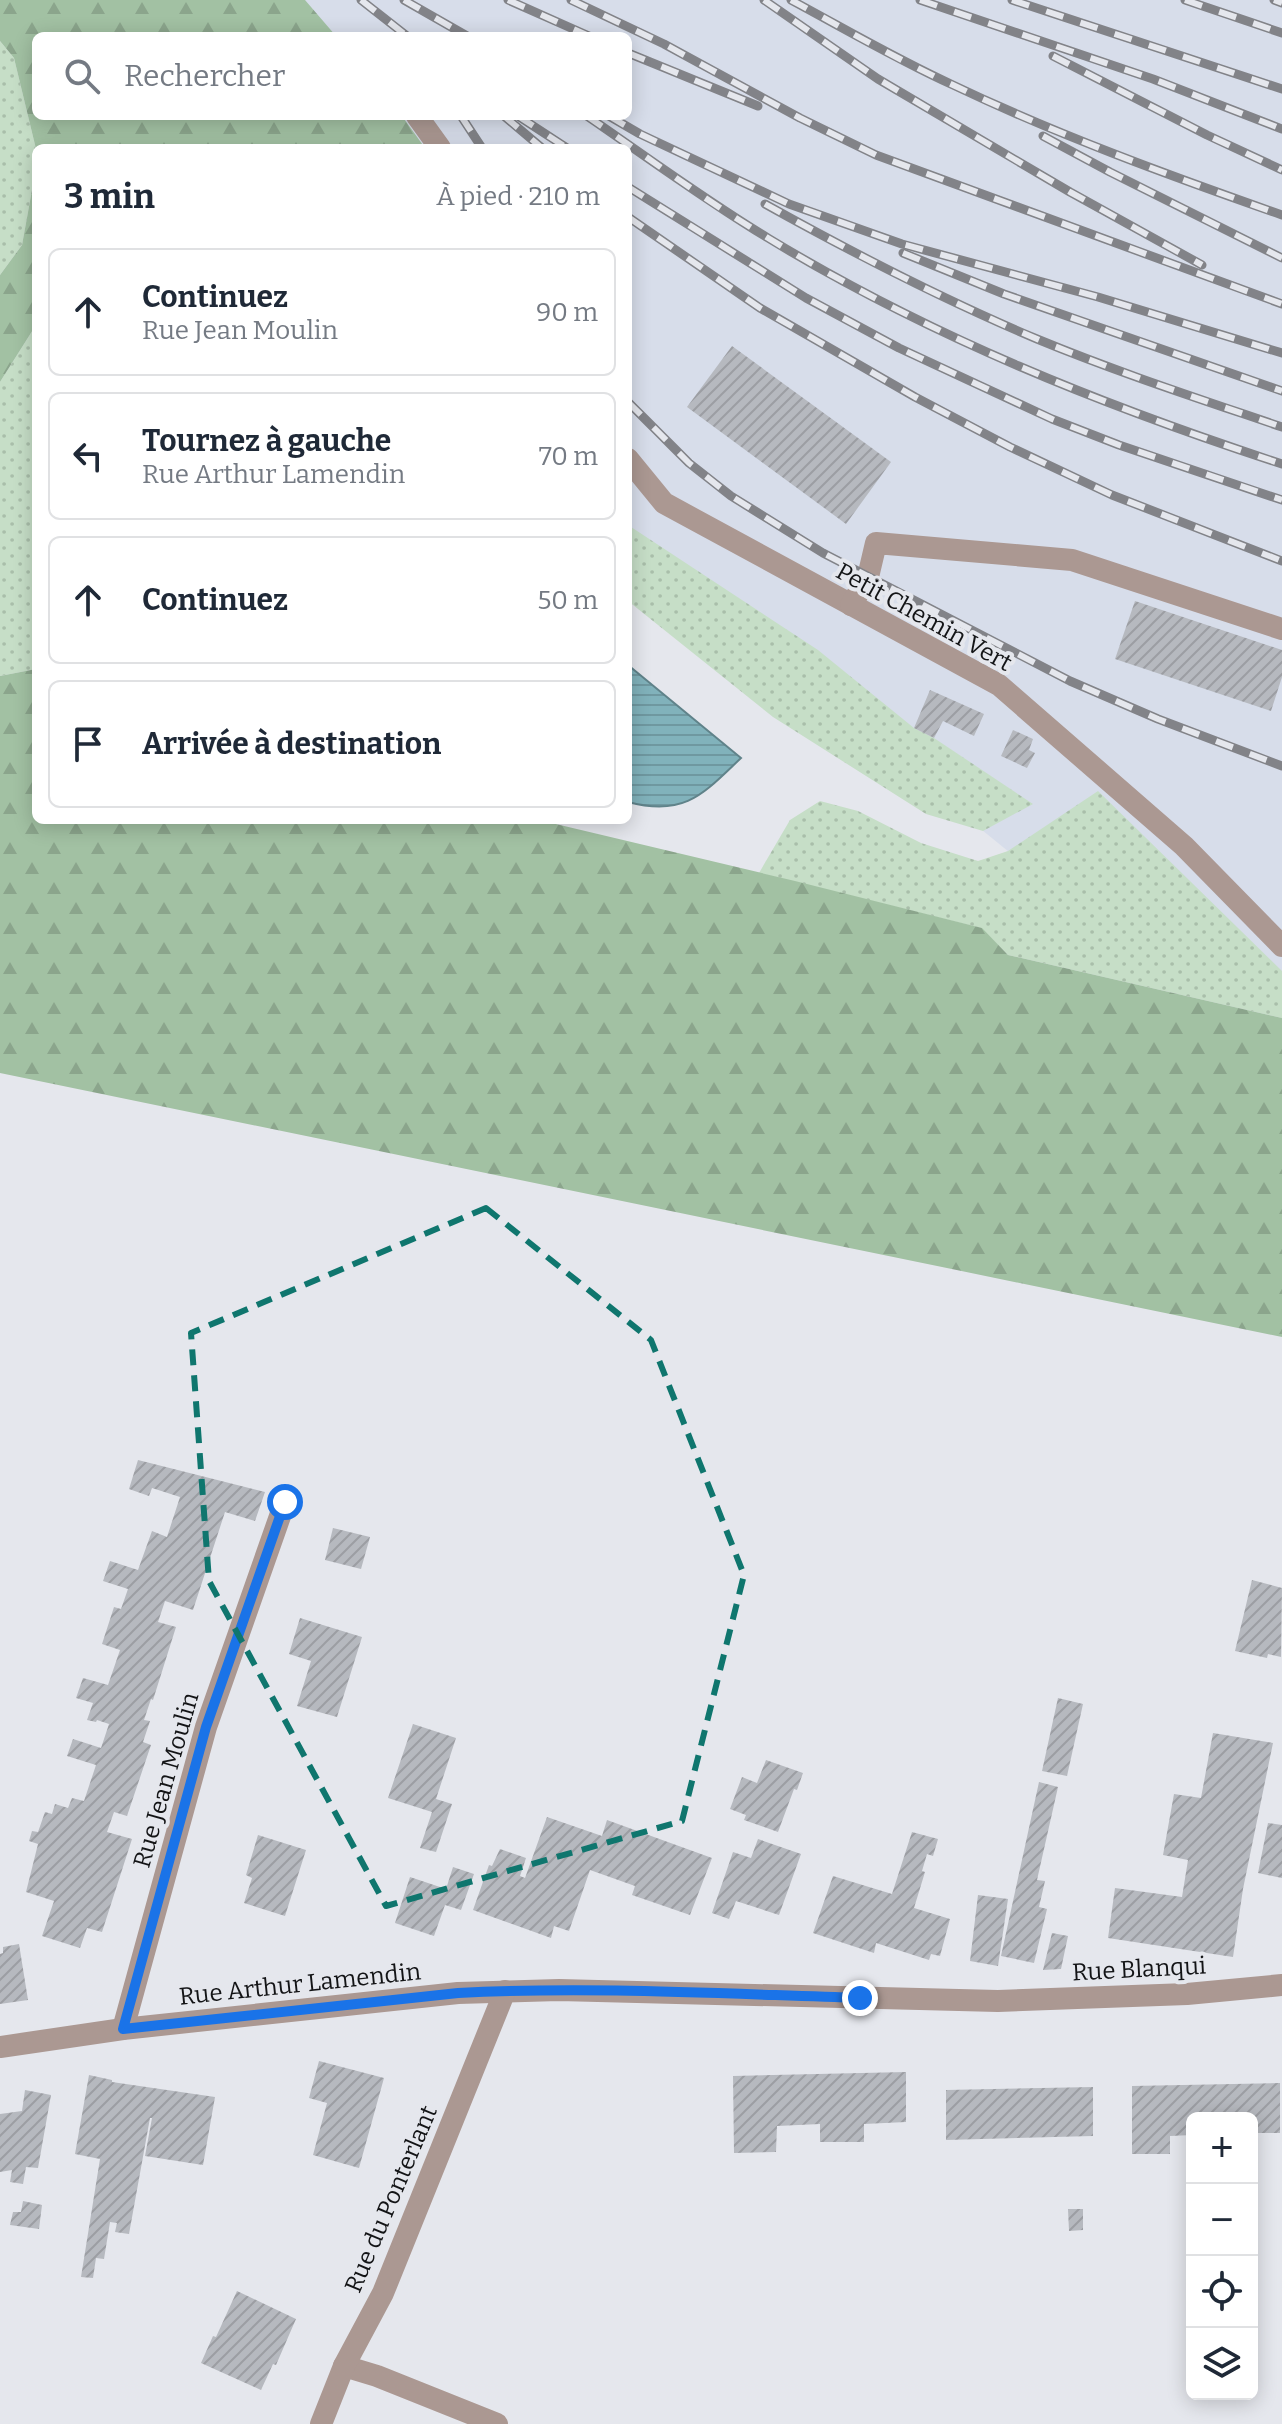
<!DOCTYPE html>
<html lang="fr">
<meta charset="utf-8">
<style>
:root{--surface:#fff;--page:#f2f2f3;--text:#1f2937;--muted:#747a83;--line:#e0e1e3}
body{margin:0;font-family:Bitter,serif;background:var(--page);color:var(--text)}
.controls{position:absolute;right:24px;bottom:24px;display:grid;overflow:hidden;border-radius:12px;box-shadow:0 4px 20px #0003}
.controls button{width:72px;height:72px;display:grid;place-items:center;padding:0;border:0;border-bottom:2px solid var(--line);background:var(--surface);color:var(--text);font:40px sans-serif}
.stop{position:absolute;width:24px;height:24px;margin:-18px;border:6px solid #1a73e8;border-radius:50%;background:#fff}
.stop.end{background:#1a73e8;border-color:#fff;box-shadow:0 2px 8px #0008}
.list{margin:0;padding:0;list-style:none}
h2{display:flex;justify-content:space-between;align-items:center;height:104px;margin:0;padding:0 32px;font-size:34px}
h2 small{font-size:26px;font-weight:400;color:var(--muted)}
.list li{display:grid;grid-template-columns:52px 1fr auto;gap:24px;align-items:center;box-sizing:border-box;height:128px;margin:0 16px 16px;padding:0 16px;border:2px solid var(--line);border-radius:12px}
.list b{display:block;font-size:30px;white-space:nowrap}
.list p{margin:0;font-size:26px;white-space:nowrap;color:var(--muted)}
.list em{font-size:26px;font-style:normal;color:var(--muted)}
.icon{flex:none;width:44px;height:44px;fill:none;stroke:currentColor;stroke-width:2;stroke-linecap:round;stroke-linejoin:round}
.map{position:relative;flex:none;width:1282px;height:2424px;overflow:hidden}
.search{position:absolute;background:var(--surface);box-shadow:0 4px 20px #0003;left:32px;top:32px;width:600px;height:88px;display:flex;align-items:center;gap:20px;box-sizing:border-box;padding:0 28px;border-radius:12px;color:var(--muted);font-size:30px}
.panel{position:absolute;background:var(--surface);box-shadow:0 4px 20px #0003;left:32px;top:144px;width:600px;height:680px;border-radius:12px}
.map>svg:first-child{display:block}
</style>
<div class="map">
<svg width="1282" height="2424" viewBox="0 0 1282 2424">
<defs>
<pattern id="grass-dots" width="8" height="8" patternUnits="userSpaceOnUse" patternTransform="scale(2)"><rect width="8" height="8" fill="#c6dec7"/><path d="M2 2h.1M6 6h.1" fill="none" stroke="#a9beaa" stroke-width="1.8" stroke-linecap="round"/></pattern>
<pattern id="forest-firs" width="22" height="20" patternUnits="userSpaceOnUse" patternTransform="scale(2)"><rect width="22" height="20" fill="#a2c1a3"/><path d="M5 1l3.5 6h-7zM16 11l3.5 6h-7z" fill="#8ba58c"/></pattern>
<pattern id="water-rules" width="6" height="5" patternUnits="userSpaceOnUse" patternTransform="scale(2)"><rect width="6" height="5" fill="#81b2bb"/><path d="M0 2.5h6" fill="none" stroke="#6f98a0"/></pattern>
<pattern id="building-hatch" width="6" height="6" patternUnits="userSpaceOnUse" patternTransform="scale(2)"><rect width="6" height="6" fill="#b6b9bf"/><path d="M-1 1l2-2M0 6l6-6M5 7l2-2" fill="none" stroke="#9c9ea3"/></pattern>
</defs>
<rect width="100%" height="100%" fill="#e5e7ed"/>
<path fill="#d7ddea" d="M66 0H1282V993L1138 957 628 542V148H246L191 116H628V36H105Z"/>
<g fill="url(#grass-dots)">
<path d="M0 41 14 58 36 149V168L22 245 0 275Z"/>
<path d="M36 325V669L0 676V382Z"/>
<path d="M628 525 818 650 914 728 934 738 1033 804 983 831 926 814 773 717 628 601Z"/>
<path d="M1098 791 1282 971V1018L1008 955 981 928 759 873 790 820 820 801 858 811 921 843 978 861 1008 851Z"/>
</g>
<g fill="url(#forest-firs)">
<path d="M0 0H305L336 36H36V116H402L425 148 36 149 14 58 0 41Z"/>
<path d="M36 168V325L0 382V275L22 245Z"/>
<path d="M36 669V820H539L795 881 982 928 1008 955 1282 1018V1337L0 1073V676Z"/>
</g>
<path fill="url(#water-rules)" stroke="#60838a" stroke-width="2" d="M628 665 741 758C703 794 685 817 628 802Z"/>
<g fill="url(#building-hatch)">
<path d="M732 346 891 462 846 524 687 407Z"/>
<path d="M1135 601 1282 650V677L1271 711 1115 659Z"/>
<path d="M930 690 984 714 974 736 943 721 934 738 914 728Z"/>
<path d="M1013 730 1033 739 1029 750 1035 753 1027 768 1001 756Z"/>
<path d="M138 1460 265 1492 255 1521 225 1512 193 1610 165 1601 158 1622 176 1627 153 1700 151 1699 144 1720 150 1721 143 1742 151 1745 127 1816 114 1812 107 1832 132 1839 102 1932 87 1928 80 1948 42 1936 54 1901 26 1892 38 1844 29 1841 32 1831 38 1832 45 1812 52 1814 55 1804 68 1808 72 1798 84 1801 96 1765 67 1756 73 1739 101 1748 109 1724 97 1720 96 1722 87 1720 93 1703 76 1698 83 1678 108 1685 120 1650 102 1644 114 1607 121 1609 128 1589 103 1581 110 1561 138 1570 152 1531 167 1537 180 1497 152 1488 149 1496 129 1489Z"/>
<path d="M333 1528 370 1537 361 1569 325 1560Z"/>
<path d="M1252 1580 1282 1588 1281 1657 1268 1654 1267 1658 1235 1651Z"/>
<path d="M300 1618 362 1637 337 1717 297 1706 311 1661 289 1654Z"/>
<path d="M1058 1698 1083 1704 1067 1776 1042 1771Z"/>
<path d="M413 1724 456 1738 436 1799 452 1804 436 1852 420 1848 432 1812 388 1798Z"/>
<path d="M1213 1733 1273 1743 1243 1889 1233 1957 1108 1938 1115 1888 1182 1897 1188 1860 1163 1855 1174 1794 1201 1798Z"/>
<path d="M766 1760 803 1773 797 1790 794 1789 778 1832 744 1820 746 1815 730 1809 742 1777 757 1783Z"/>
<path d="M1039 1782 1058 1787 1037 1880 1045 1881 1039 1907 1047 1909 1034 1963 1001 1956Z"/>
<path d="M547 1817 602 1836 607 1820 712 1858 690 1915 632 1895 635 1886 590 1870 569 1931 554 1926 551 1938 473 1910 489 1865 492 1866 500 1849 526 1858 520 1876 525 1878Z"/>
<path d="M1268 1823 1282 1825V1878L1258 1873Z"/>
<path d="M912 1832 938 1839 933 1856 927 1854 922 1871 925 1872 914 1908 950 1919 940 1956 931 1954 929 1960 876 1943 874 1953 813 1933 833 1876 892 1894Z"/>
<path d="M258 1835 306 1850 285 1916 244 1903 252 1878 246 1875Z"/>
<path d="M758 1839 801 1854 779 1915 736 1901 729 1919 712 1913 733 1852 751 1858Z"/>
<path d="M453 1867 474 1874 461 1910 445 1905 434 1936 395 1923 410 1877 446 1889Z"/>
<path d="M978 1895 1008 1899 998 1966 970 1961Z"/>
<path d="M1052 1933 1068 1936 1061 1969 1043 1970Z"/>
<path d="M19 1944 28 2000 0 2004V1954L3 1953V1947Z"/>
<path d="M319 2061 384 2078 359 2168 313 2155 327 2103 309 2098Z"/>
<path d="M906 2072V2122L864 2124V2142H820V2124L777 2126 776 2152 734 2153 733 2076Z"/>
<path d="M89 2075 112 2080V2082L215 2097 203 2165 145 2156 152 2118H150L129 2234 115 2232 117 2223 110 2222 104 2259 96 2258 93 2278 81 2277 100 2159 75 2154Z"/>
<path d="M1280 2083V2133H1252V2118H1192V2135L1170 2136V2154H1132V2086Z"/>
<path d="M1093 2087V2136L946 2140V2090Z"/>
<path d="M25 2090 51 2095 38 2168 26 2167 23 2184 10 2182 12 2170 0 2172V2114L22 2111Z"/>
<path d="M23 2201 42 2205 39 2229 10 2225 13 2212H21Z"/>
<path d="M1068 2209H1083V2230L1069 2231Z"/>
<path d="M237 2291 296 2319 276 2365 273 2364 261 2390 201 2363 213 2336 216 2337Z"/>
</g>
<g fill="none" stroke-linecap="round" stroke-linejoin="round">
<g stroke="#ab9892" stroke-width="22">
<path d="M417 116 440 148"/>
<path d="M628 459 664 503 999 685 1184 846 1282 946"/>
<path d="M851 605 868 577 876 543 1072 560 1282 629"/>
<path d="M344 2366 377 2376 497 2424"/>
</g>
<g stroke="#ab9892" stroke-width="22">
<path d="M123 2029 206 1727 285 1502"/>
<path d="M0 2047 123 2029 458 1993 559 1990 998 2001 1187 1994 1282 1985"/>
<path d="M321 2424 344 2366 383 2293 505 1991"/>
</g>
<defs>
<g id="rail">
<path d="M361 0 407 36"/>
<path d="M404 0 467 36"/>
<path d="M508 0 589 36"/>
<path d="M571 0 664 44 800 118 876 155 1282 304"/>
<path d="M764 0 878 79 1070 192 1202 265"/>
<path d="M791 0C845 29 898 60 953 85 1060 136 1171 176 1282 215"/>
<path d="M920 0 1153 79 1282 129"/>
<path d="M1012 0 1282 89"/>
<path d="M1185 0 1282 33"/>
<path d="M1274 0 1282 3"/>
<path d="M628 53 758 106"/>
<path d="M1053 56 1207 135 1282 170"/>
<path d="M461 116 482 148"/>
<path d="M504 116 542 148"/>
<path d="M518 116 567 148"/>
<path d="M587 116C647 157 705 200 768 238 931 337 1102 405 1282 464"/>
<path d="M609 116 640 134 789 204 902 244 1098 297 1282 353"/>
<path d="M1043 136 1110 172 1282 258"/>
<path d="M628 187 806 298 899 348 1052 419 1119 445 1282 500"/>
<path d="M765 204C853 253 944 300 1037 339 1117 372 1200 399 1282 427"/>
<path d="M628 217 760 308 915 397 1010 447 1112 495 1282 561"/>
<path d="M903 253 1004 294 1282 391"/>
<path d="M628 402 689 463 731 496 823 553 1070 681 1158 719 1282 766"/>
</g>
</defs>
<use href="#rail" stroke="#828388" stroke-width="9"/>
<use href="#rail" stroke="#e5e7ed" stroke-width="6" stroke-dasharray="18" stroke-linecap="butt"/>
</g>
<g fill="none" stroke-linecap="round" stroke-linejoin="round">
<path stroke="#1a73e8" stroke-width="10" d="M285 1502 206 1727 123 2029 458 1993C592 1986 726 1994 860 1998"/>
</g>
<path fill="none" stroke="#0f766e" stroke-width="6" stroke-dasharray="16 10" stroke-linejoin="round" d="M486 1208 651 1340 744 1575 682 1821 386 1906 209 1581 191 1333Z"/>
<g text-anchor="middle" stroke-width="8" stroke-linejoin="round" paint-order="stroke">
<g font-size="24" fill="#131416" stroke="#e5e7ed">
<text transform="translate(924 617) rotate(29)" y="8">Petit Chemin Vert</text>
<text transform="translate(166 1780) rotate(-74)" y="8">Rue Jean Moulin</text>
<text transform="translate(1139 1969) rotate(-3)" y="8">Rue Blanqui</text>
<text transform="translate(300 1984) rotate(-6)" y="8">Rue Arthur Lamendin</text>
<text transform="translate(391 2199) rotate(-67)" y="8">Rue du Ponterlant</text>
</g>
</g>
</svg>
<div class="controls">
<button>+</button>
<button>−</button>
<button><svg class="icon" aria-label="locate" viewBox="0 0 24 24"><circle cx="12" cy="12" r="6"/><path d="M12 2v4M12 18v4M2 12h4M18 12h4"/></svg></button>
<button><svg class="icon" aria-label="layers" viewBox="0 0 24 24"><path d="M12 4l9 5-9 5-9-5zM3 14l9 5 9-5"/></svg></button>
</div>
<div class="stop" style="left:285px;top:1502px"></div>
<div class="stop end" style="left:860px;top:1998px"></div>
<div class="search"><svg class="icon" aria-label="search" viewBox="0 0 24 24"><circle cx="10" cy="10" r="6"/><path d="M15 15l6 6"/></svg>Rechercher</div>
<section class="panel">
<h2>3 min<small>À pied · 210 m</small></h2>
<ul class="list">
<li><svg class="icon" aria-label="ahead" viewBox="0 0 24 24"><path d="M12 20V5M6 11l6-6 6 6"/></svg><div><b>Continuez</b><p>Rue Jean Moulin</p></div><em>90 m</em></li>
<li><svg class="icon" aria-label="left" viewBox="0 0 24 24"><path d="M17 20v-9H6M10 6l-5 5 5 5"/></svg><div><b>Tournez à gauche</b><p>Rue Arthur Lamendin</p></div><em>70 m</em></li>
<li><svg class="icon" aria-label="ahead" viewBox="0 0 24 24"><path d="M12 20V5M6 11l6-6 6 6"/></svg><div><b>Continuez</b></div><em>50 m</em></li>
<li><svg class="icon" aria-label="arrive" viewBox="0 0 24 24"><path d="M6 21V4h12l-3 4 3 4H6"/></svg><div><b>Arrivée à destination</b></div></li>
</ul>
</section>
</div>
